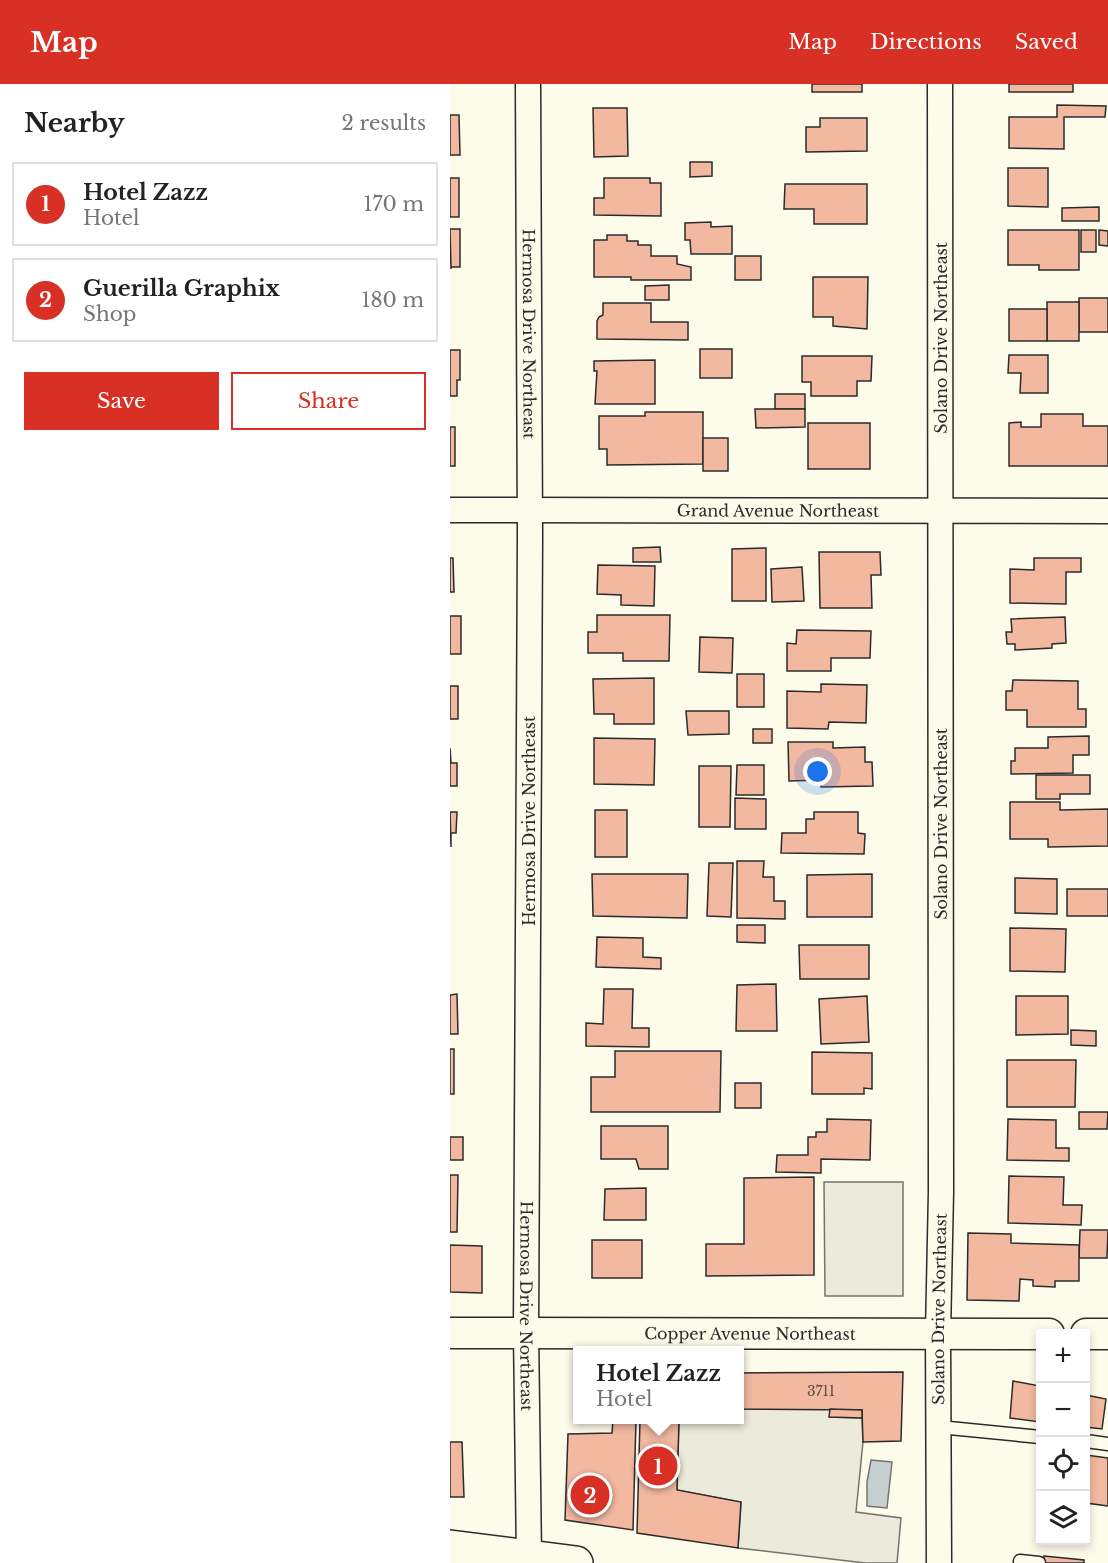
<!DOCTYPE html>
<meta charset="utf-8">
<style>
:root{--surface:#fff;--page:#f2f2f2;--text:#222;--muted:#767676;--line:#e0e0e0;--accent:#d93025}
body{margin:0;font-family:"Libre Baskerville",serif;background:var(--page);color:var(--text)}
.controls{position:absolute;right:18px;bottom:18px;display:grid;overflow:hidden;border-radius:0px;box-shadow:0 3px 9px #0003}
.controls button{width:54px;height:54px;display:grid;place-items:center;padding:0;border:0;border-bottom:2px solid var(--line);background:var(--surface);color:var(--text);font:30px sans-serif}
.you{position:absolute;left:368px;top:688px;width:21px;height:21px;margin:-15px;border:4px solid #fff;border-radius:50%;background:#1a73e8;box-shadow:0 0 0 9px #1a73e833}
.badge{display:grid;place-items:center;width:39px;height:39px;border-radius:50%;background:var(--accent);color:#fff;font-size:20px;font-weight:700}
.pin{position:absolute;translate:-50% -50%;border:3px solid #fff;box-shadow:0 2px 6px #0006}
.popup{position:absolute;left:123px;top:1262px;width:171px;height:78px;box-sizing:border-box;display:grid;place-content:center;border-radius:0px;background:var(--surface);filter:drop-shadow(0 2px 4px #0005);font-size:20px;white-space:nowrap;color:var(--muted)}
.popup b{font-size:22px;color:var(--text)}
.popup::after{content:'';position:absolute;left:50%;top:100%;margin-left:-12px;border:12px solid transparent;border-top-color:var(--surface)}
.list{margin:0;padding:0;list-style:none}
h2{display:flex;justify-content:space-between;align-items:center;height:78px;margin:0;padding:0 24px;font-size:26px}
h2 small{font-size:20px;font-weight:400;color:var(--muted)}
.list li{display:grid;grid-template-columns:39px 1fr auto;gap:18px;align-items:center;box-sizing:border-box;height:84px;margin:0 12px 12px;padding:0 12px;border:2px solid var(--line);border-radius:0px}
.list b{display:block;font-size:22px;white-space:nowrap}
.list p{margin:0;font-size:20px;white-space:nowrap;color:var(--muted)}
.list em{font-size:20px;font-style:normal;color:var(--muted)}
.actions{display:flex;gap:12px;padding:18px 24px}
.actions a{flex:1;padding:14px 0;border:2px solid var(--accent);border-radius:0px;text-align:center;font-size:21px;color:var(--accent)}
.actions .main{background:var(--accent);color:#fff}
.icon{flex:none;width:33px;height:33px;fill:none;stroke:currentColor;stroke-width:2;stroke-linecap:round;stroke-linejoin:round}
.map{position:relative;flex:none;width:658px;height:1479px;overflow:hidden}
header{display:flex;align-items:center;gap:36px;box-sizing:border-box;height:84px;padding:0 30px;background:var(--accent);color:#fff}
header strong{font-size:28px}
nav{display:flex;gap:33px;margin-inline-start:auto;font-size:21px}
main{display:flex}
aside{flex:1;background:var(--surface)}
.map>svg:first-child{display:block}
</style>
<header>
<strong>Map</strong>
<nav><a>Map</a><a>Directions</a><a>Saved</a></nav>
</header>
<main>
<aside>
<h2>Nearby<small>2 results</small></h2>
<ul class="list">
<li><span class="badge">1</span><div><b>Hotel Zazz</b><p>Hotel</p></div><em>170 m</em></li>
<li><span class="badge">2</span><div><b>Guerilla Graphix</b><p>Shop</p></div><em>180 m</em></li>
</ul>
<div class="actions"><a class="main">Save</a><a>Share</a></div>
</aside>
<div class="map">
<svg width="658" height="1479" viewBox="0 0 658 1479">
<rect width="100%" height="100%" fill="#fdfbea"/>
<g fill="#eceadb" stroke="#74746e" stroke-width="1.5">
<path d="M374 1098H453V1212H375Z"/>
<path d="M289 1325H380V1333L412 1334 413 1358 406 1428 451 1434 447 1479H415L288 1464 291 1418 227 1406 229 1336H289Z"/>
</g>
<path fill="#c7d0d0" stroke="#74746e" stroke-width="1.5" d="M421 1376 442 1378 437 1424 417 1422V1398Z"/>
<g fill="#f2b8a0" stroke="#2b2b2b" stroke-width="1.5">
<rect x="362" y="0" width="50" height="8"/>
<rect x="559" y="0" width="64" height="8"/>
<path d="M607 21 656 22 655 33H614V65L559 64V33H607Z"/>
<path d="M143 24H177L178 72 144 73Z"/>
<path d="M0 31H9L10 71H0Z"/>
<path d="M370 34H417V67L356 68V43H370Z"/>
<path d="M240 78H262V92L240 93Z"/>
<path d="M558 84H598V123L558 122Z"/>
<rect x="0" y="94" width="9" height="39"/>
<path d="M154 94H200V99H211V132L144 131V114H154Z"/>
<path d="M335 100H417V140H364V125H334Z"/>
<path d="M649 123V137H612V124Z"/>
<path d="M261 138V143L282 142V170H241L240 156H235V139Z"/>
<path d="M0 145H10V183H1V185Z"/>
<path d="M558 146H629V186H589V181H558Z"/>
<rect x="631" y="146" width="15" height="22"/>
<path d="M649 146 658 147V162L649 161Z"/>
<path d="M157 151H177V157H188V161H201V172H227V180L241 183V196H181V193H144V156H157Z"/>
<rect x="285" y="172" width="26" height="24"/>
<path d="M363 193H418L417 245 383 242V233H363Z"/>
<path d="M219 201V216H195V202Z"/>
<rect x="629" y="214" width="29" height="34"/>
<rect x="597" y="218" width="32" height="39"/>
<path d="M153 219H201V238H238V256L147 255V237L149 233 153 231Z"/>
<rect x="559" y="225" width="38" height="32"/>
<rect x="250" y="265" width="32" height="29"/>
<path d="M0 266H10V296H7V312H0Z"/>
<path d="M559 271H598V309H570L571 289H558Z"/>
<path d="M352 272H422L421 297H407V312H361V298H352Z"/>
<path d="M205 276V320H145L147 287H144V277Z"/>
<rect x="325" y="310" width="30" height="15"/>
<path d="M305 325H355V343L306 344Z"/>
<path d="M195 328H253V380L157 381V365H149V332H195Z"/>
<path d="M591 330H633V342H658V382H559V339L571 338V343H591Z"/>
<rect x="358" y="339" width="62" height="46"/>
<rect x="0" y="343" width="5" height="39"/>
<rect x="253" y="354" width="25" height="33"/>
<path d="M210 463 211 478H183V464Z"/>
<path d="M316 464V517H282V465Z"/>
<path d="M369 468H430L431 491H421L422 524H370Z"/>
<path d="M0 474H3L4 508H0Z"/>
<path d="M584 474H631V488H616V520L560 519V485L584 486Z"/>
<path d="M148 481 205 482 204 522 171 521V511L147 510Z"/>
<path d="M352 483 354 517 322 518 321 485Z"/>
<path d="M147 531H220L219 577H173V569H138V548H147Z"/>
<rect x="0" y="532" width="11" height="38"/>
<path d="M615 533 616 559 602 560V564L565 566V560H557L556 548H562L561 535Z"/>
<path d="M347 546 421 547 420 574H381V587H337V559L346 560Z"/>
<path d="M250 553 283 554 282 589 249 588Z"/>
<rect x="287" y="590" width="27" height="33"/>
<path d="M204 594V640H164V630H144L143 595Z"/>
<path d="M563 596 628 597V625H636V643H577V626H556V607H562Z"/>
<path d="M371 600 417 601 416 639 379 638 378 645 337 644V607L371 608Z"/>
<rect x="0" y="602" width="8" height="33"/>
<path d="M236 627H279V650L238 651Z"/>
<rect x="303" y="645" width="19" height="14"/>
<path d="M639 652V671H623V689L561 690V677H565V664H598V653Z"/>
<path d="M144 654 205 655 204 701 144 700Z"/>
<path d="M338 658H383V664L415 663V678H422L423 702 371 703V696L339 697Z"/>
<path d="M0 664 1 679H7V702H0Z"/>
<path d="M287 681H314V711H286Z"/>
<path d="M249 682H281L280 743H249Z"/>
<path d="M586 691H640V710H610V715H586Z"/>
<path d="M285 714 316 715V745H285Z"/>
<path d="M560 718H610V726L658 725V762L598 763V755H560Z"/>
<rect x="145" y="726" width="32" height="47"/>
<path d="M0 728H7L6 749H1V763Z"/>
<path d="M364 728H408V749L415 750 414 770 331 769 332 749H356V735H364Z"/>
<path d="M287 777H314L313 793H324V817H335V835L287 834Z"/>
<path d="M259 779H283L281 833 257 832Z"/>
<path d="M142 790H238L237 834 143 832Z"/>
<path d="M422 790V833H357V791Z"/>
<path d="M565 794 607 795V830L565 829Z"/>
<rect x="617" y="805" width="41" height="27"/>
<path d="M287 841H315V859L287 858Z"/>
<path d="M560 844 616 845 615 888 560 887Z"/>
<path d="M147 853 193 854V873L211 874V885L146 883Z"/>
<path d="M349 861H419V895H350Z"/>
<path d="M326 900 327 947H286L287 901Z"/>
<path d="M154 905H183L182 944H199V963L136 962V939L153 940Z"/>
<path d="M7 910 8 950H0V911Z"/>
<path d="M417 912 419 958 371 960 369 915Z"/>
<path d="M566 912H618V950L566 951Z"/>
<path d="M621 946 646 947V962L621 961Z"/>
<rect x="0" y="965" width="4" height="45"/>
<path d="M165 967H271L270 1028H141V993H165Z"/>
<path d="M362 968 422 969V1005L414 1004V1010H362Z"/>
<path d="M557 976H626L625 1023H557Z"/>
<rect x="285" y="999" width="26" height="25"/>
<path d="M629 1028H658L657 1045H629Z"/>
<path d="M377 1035 421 1036 420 1076 371 1075V1089L326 1088 327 1071H358V1053H366V1048H377Z"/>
<path d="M558 1035 606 1036V1064H619V1077L557 1076Z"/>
<path d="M151 1042H218V1085H189L186 1075H151Z"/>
<rect x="0" y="1053" width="13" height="23"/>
<path d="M0 1091H8L7 1148H0Z"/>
<path d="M559 1092 614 1093 613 1121H632L631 1141 558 1139Z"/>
<path d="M364 1093V1191L256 1192V1160H294V1094Z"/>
<path d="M196 1104V1136H154L155 1105Z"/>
<path d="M630 1146H658L657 1174H629Z"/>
<path d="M518 1149 561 1150V1159L629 1161V1197H605V1203L583 1202V1196L570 1195 569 1217 517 1216Z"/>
<rect x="142" y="1156" width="50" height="38"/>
<path d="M0 1161 32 1162V1209L0 1208Z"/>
<path d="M453 1288 451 1357 413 1358 412 1326 289 1325V1289Z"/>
<path d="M563 1297 590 1302V1338L560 1334Z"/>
<path d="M636 1311 656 1315 652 1345 636 1343Z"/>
<path d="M380 1325 412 1326V1334L379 1333Z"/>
<path d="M163 1336H186L183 1446 115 1436 118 1350 162 1349Z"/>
<path d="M190 1336H229L227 1406 291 1418 288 1464 187 1449Z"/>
<path d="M0 1358H12L14 1413H0Z"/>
<path d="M636 1371 658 1374V1422L636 1419Z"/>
<path d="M594 1472 634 1476V1479H593Z"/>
</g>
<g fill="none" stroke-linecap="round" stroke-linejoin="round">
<defs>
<g id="service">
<path d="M489 1343 590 1353"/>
<path d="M636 1357 658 1360"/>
<path d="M570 1477 589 1479"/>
</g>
<g id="minor">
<path id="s1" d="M78 0 80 451 76 1247 79 1474"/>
<path id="s2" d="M0 426 658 427"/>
<path id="s3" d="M489 1479 488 1249 491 1108 490 0"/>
</g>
<g id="tertiary">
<path id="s4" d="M0 1249 599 1250"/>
<path d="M636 1250H658"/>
</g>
<path id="primary" d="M0 1463 126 1479"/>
</defs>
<use href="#service" stroke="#2b2b2b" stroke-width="15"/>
<use href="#minor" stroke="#2b2b2b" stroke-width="27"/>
<use href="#tertiary" stroke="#2b2b2b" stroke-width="33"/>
<use href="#primary" stroke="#2b2b2b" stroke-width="36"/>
<use href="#service" stroke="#fdfbea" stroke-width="12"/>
<use href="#minor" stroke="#fdfbea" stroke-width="24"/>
<use href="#tertiary" stroke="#fdfbea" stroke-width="30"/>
<use href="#primary" stroke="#fdfbea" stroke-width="33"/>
</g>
<g text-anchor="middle" stroke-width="4.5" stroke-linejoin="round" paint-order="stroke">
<g font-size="14" fill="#5d4e48">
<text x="371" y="1312">3711</text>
</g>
<g font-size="16" fill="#2b2b2b" stroke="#fdfbea">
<text dy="6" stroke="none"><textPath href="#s1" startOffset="250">Hermosa Drive Northeast</textPath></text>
<text transform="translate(491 254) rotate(-90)" y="6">Solano Drive Northeast</text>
<text dy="6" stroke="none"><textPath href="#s2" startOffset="328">Grand Avenue Northeast</textPath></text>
<text transform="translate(79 737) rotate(-90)" y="6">Hermosa Drive Northeast</text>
<text transform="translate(491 740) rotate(-90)" y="6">Solano Drive Northeast</text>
<text dy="6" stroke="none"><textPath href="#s1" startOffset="1222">Hermosa Drive Northeast</textPath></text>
<text dy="6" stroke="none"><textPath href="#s3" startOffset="254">Solano Drive Northeast</textPath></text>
<text dy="6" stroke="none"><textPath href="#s4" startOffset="300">Copper Avenue Northeast</textPath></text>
</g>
</g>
</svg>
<div class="controls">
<button>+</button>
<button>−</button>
<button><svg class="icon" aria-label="locate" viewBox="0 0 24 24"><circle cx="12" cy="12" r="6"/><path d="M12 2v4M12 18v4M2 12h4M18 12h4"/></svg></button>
<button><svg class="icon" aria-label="layers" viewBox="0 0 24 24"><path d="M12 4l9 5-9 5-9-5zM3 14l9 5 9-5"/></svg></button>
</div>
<div class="you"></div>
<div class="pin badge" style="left:208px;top:1382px">1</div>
<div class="popup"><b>Hotel Zazz</b>Hotel</div>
<div class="pin badge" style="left:140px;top:1411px">2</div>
</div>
</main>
